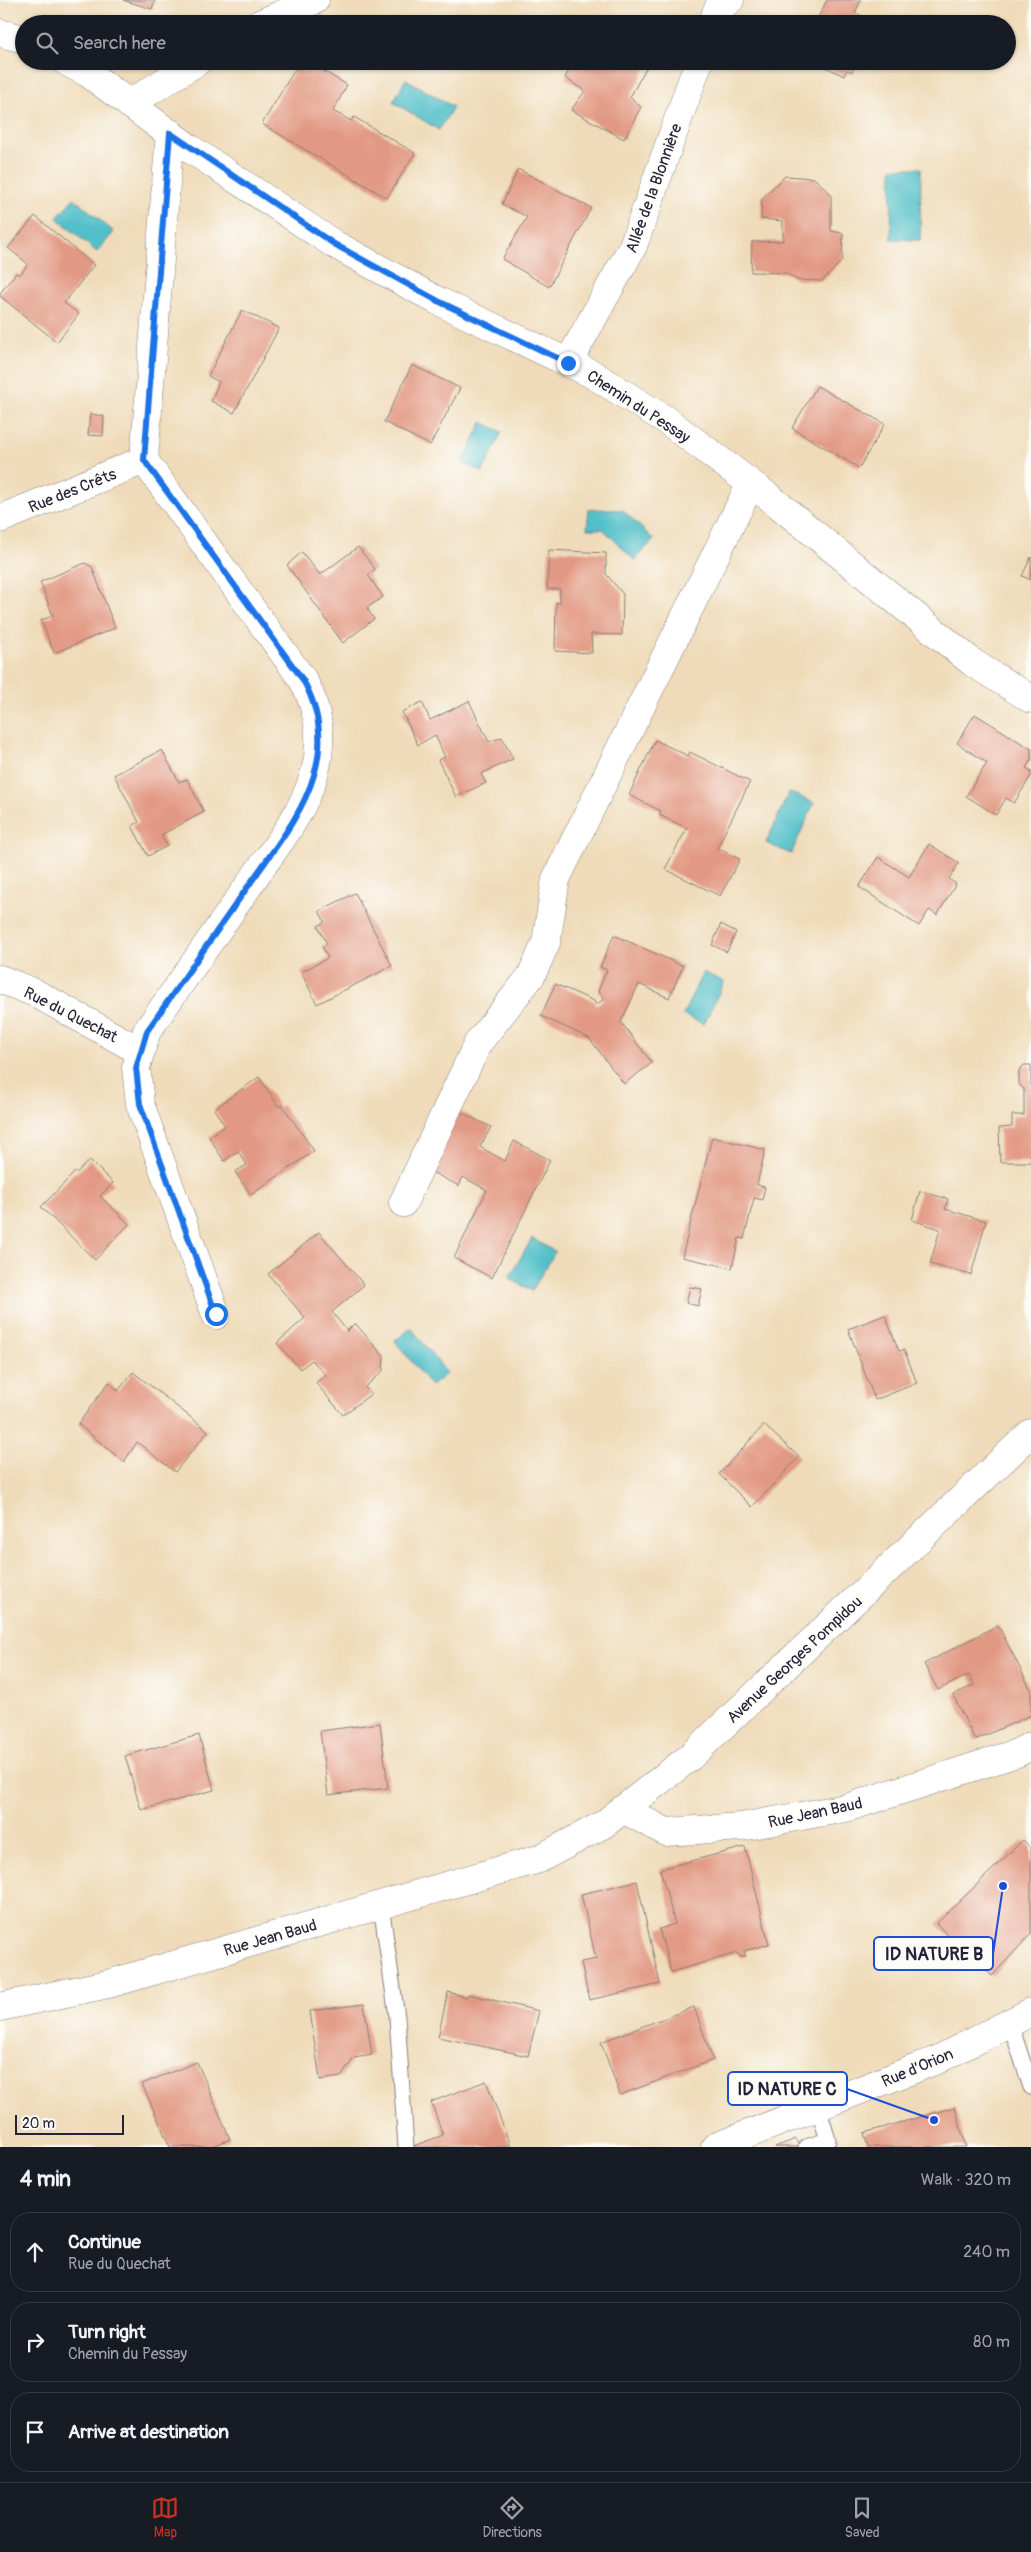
<!DOCTYPE html>
<meta charset="utf-8">
<style>
:root{--surface:#171b24;--page:#20242c;--text:#f1f3f6;--muted:#9ea1a6;--line:#363941;--accent:#c8321e}
body{margin:0;font-family:Pangolin,sans-serif;background:var(--page);color:var(--text)}
.scale{position:absolute;left:15px;bottom:12px;width:109px;box-sizing:border-box;padding-left:5px;border:2px solid #22223b;border-top:0;font-size:14px;line-height:18px;white-space:nowrap;color:#22223b;-webkit-text-stroke:4px #fdfcf7;paint-order:stroke}
.stop{position:absolute;width:15px;height:15px;margin:-11px;border:4px solid #1a73e8;border-radius:50%;background:#fff}
.stop.end{background:#1a73e8;border-color:#fff;box-shadow:0 1px 5px #0008}
.list{margin:0;padding:0;list-style:none}
h2{display:flex;justify-content:space-between;align-items:center;height:65px;margin:0;padding:0 20px;font-size:21px}
h2 small{font-size:16px;font-weight:400;color:var(--muted)}
.list li{display:grid;grid-template-columns:32px 1fr auto;gap:15px;align-items:center;box-sizing:border-box;height:80px;margin:0 10px 10px;padding:0 10px;border:1px solid var(--line);border-radius:20px}
.list b{display:block;font-size:19px;white-space:nowrap}
.list p{margin:0;font-size:16px;white-space:nowrap;color:var(--muted)}
.list em{font-size:16px;font-style:normal;color:var(--muted)}
.icon{flex:none;width:28px;height:28px;fill:none;stroke:currentColor;stroke-width:2;stroke-linecap:round;stroke-linejoin:round}
.map{position:relative;flex:none;width:1031px;height:2147px;overflow:hidden}
.search{position:absolute;background:var(--surface);box-shadow:0 1px 4px #0004;left:15px;right:15px;top:15px;height:55px;display:flex;align-items:center;gap:12px;box-sizing:border-box;padding:0 18px;border-radius:28px;color:var(--muted);font-size:19px}
.sheet{height:335px;background:var(--surface)}
nav{display:flex;justify-content:space-around;align-items:center;box-sizing:border-box;height:70px;border-top:1px solid var(--line);background:var(--surface);font-size:14px;color:var(--muted)}
nav a{display:grid;justify-items:center;gap:2px}
nav .on{color:var(--accent)}
.map>svg:first-child{display:block}
</style>
<div class="map">
<svg width="1031" height="2147" viewBox="0 0 1031 2147">
<rect width="100%" height="100%" fill="#fdfcf7"/>
<filter id="ink" filterUnits="userSpaceOnUse"><feTurbulence type="fractalNoise" baseFrequency=".02" numOctaves="2"/><feDisplacementMap in="SourceGraphic" scale="10" xChannelSelector="R" yChannelSelector="G"/><feConvolveMatrix kernelMatrix="1 2 1 2 8 2 1 2 1" color-interpolation-filters="sRGB"/></filter>
<filter id="wash" filterUnits="userSpaceOnUse"><feTurbulence type="fractalNoise" baseFrequency=".0096" numOctaves="4" result="noise"/><feDisplacementMap in="SourceGraphic" scale="20" xChannelSelector="R" yChannelSelector="G"/><feGaussianBlur stdDeviation="1.12" result="paint"/><feColorMatrix in="noise" values="0 0 0 0 0 0 0 0 0 0 0 0 0 0 0 0 0 1.4 0 .05"/><feComposite in="paint" operator="in"/></filter>
<g filter="url(#wash)">
<rect width="100%" height="100%" fill="#efdbb9"/>
<g fill="#52bfc9" stroke="#3a7082">
<path d="M406 79 453 107 439 130 393 102Z"/>
<path d="M892 168H921L920 240 891 239Z"/>
<path d="M74 198 114 232 97 252 57 218Z"/>
<path d="M482 422 502 432 483 472 463 463Z"/>
<path d="M589 509 623 510 654 540 634 560 603 529H587Z"/>
<path d="M789 792 814 803 791 854 766 843Z"/>
<path d="M703 972 724 982 704 1024 683 1015Z"/>
<path d="M532 1238 555 1252 532 1291 509 1278Z"/>
<path d="M411 1328 447 1373 431 1386 395 1341Z"/>
</g>
<g id="blocks">
<g fill="#e29983">
<path d="M123 0H155L152 9Z"/>
<path d="M827 0H861L855 13 870 21 869 24H821L817 20Z"/>
<path d="M300 61H307L347 85 333 111 351 121 354 117 415 153 387 198 262 124Z"/>
<path d="M574 61H650L630 97 641 107 624 139 571 110 585 91 565 78Z"/>
<path d="M750 61H772L769 69Z"/>
<path d="M814 61H857L852 72 847 70 844 76Z"/>
<path d="M518 169 591 208 549 287 502 259 527 217 502 204Z"/>
<path d="M785 176 814 178 831 194V231L843 233 842 261 822 281 797 280 786 273 751 272 752 242 783 241V221L761 219 762 198Z"/>
<path d="M35 216 94 265 64 303 79 314 57 342 0 296V293L16 273 20 275 28 264 8 248Z"/>
<path d="M242 310 279 328 234 413 211 401 219 382 208 376Z"/>
<path d="M412 365 460 388 430 445 384 422Z"/>
<path d="M817 386 885 424 859 468 792 428Z"/>
<path d="M90 414 104 416 103 436 88 435Z"/>
<path d="M358 547 375 569 368 575 383 597 367 608 374 619 343 643 287 565 302 552 320 575Z"/>
<path d="M549 550 606 553V574L623 594 622 635 591 634 592 653 555 651 556 602 560 603V589H547Z"/>
<path d="M1031 557V580L1022 576Z"/>
<path d="M85 563 92 567 115 628 54 653 41 620 53 616 40 582Z"/>
<path d="M469 701 489 742 502 737 513 759 481 774 486 783 456 797 438 760 445 757 435 735 418 745 402 712 422 702 430 720Z"/>
<path d="M975 714 1031 749V760L1026 768 1031 772V776L1014 803 1006 798 996 815 966 796 987 763 957 743Z"/>
<path d="M655 740 688 756 690 752 750 782 717 848 740 859 720 896 665 869 687 828 659 815 661 811 629 795Z"/>
<path d="M162 750 179 782 187 779 204 812 161 835 167 846 148 856 132 826 139 822 114 775Z"/>
<path d="M929 844 959 863 949 879 956 884 937 915 929 910 919 926 859 887 878 857 909 877Z"/>
<path d="M355 893 392 966 317 1004 301 972 328 958 322 946 327 944 318 926 325 922 319 911Z"/>
<path d="M721 924 736 932 727 952 712 945Z"/>
<path d="M614 935 683 966 669 998 639 984 621 1022 652 1063 624 1084 589 1038 541 1016 555 984 594 1001 596 1005 604 999 598 991 607 970 600 967Z"/>
<path d="M1024 1065H1031V1162H1000L999 1128 1012 1127V1115H1024V1089L1019 1084V1070Z"/>
<path d="M259 1077 279 1107 282 1105 314 1151 251 1195 235 1172 247 1165 238 1151 224 1161 209 1137 225 1126 214 1109Z"/>
<path d="M456 1110 491 1127 480 1147 505 1161 514 1141 550 1160 492 1278 454 1258 487 1190 463 1177 459 1186 428 1170Z"/>
<path d="M712 1137 765 1150 757 1185 765 1187 762 1200 754 1198 744 1239 739 1238 732 1268 682 1257Z"/>
<path d="M90 1160 113 1183 100 1196 129 1224 95 1260 41 1207 75 1172 76 1173Z"/>
<path d="M920 1191 948 1199 945 1209 986 1221 971 1275 930 1264 940 1229 912 1220Z"/>
<path d="M319 1232 364 1285 332 1312 347 1331 355 1323 384 1357 383 1371 365 1387 371 1394 343 1415 316 1383 326 1375 312 1360 300 1369 277 1343 305 1318 268 1274Z"/>
<path d="M690 1287 702 1289 698 1306 686 1303Z"/>
<path d="M885 1315 899 1351 904 1350 917 1383 875 1400 848 1329Z"/>
<path d="M133 1372 208 1431 175 1472 137 1442 124 1462 78 1424 109 1382 118 1391Z"/>
<path d="M764 1425 799 1457 752 1507 719 1474Z"/>
<path d="M998 1625 1031 1690V1715L975 1740 953 1695 974 1685 969 1675 938 1690 924 1664Z"/>
<path d="M380 1723 388 1788 328 1795 320 1731Z"/>
<path d="M199 1735 214 1790 141 1810 125 1756Z"/>
<path d="M1023 1840 1031 1848V1934L992 1976 936 1924Z"/>
<path d="M745 1847 769 1944 744 1951 746 1956 740 1957 737 1953 671 1972 659 1929 675 1924 660 1869Z"/>
<path d="M637 1881 660 1984 589 2000 581 1962 596 1959 581 1894Z"/>
<path d="M448 1992 467 1997 468 1994 539 2011 528 2056 438 2037Z"/>
<path d="M364 2004 372 2055 354 2058 341 2077 320 2080 310 2011Z"/>
<path d="M694 2007 713 2060 620 2095 601 2042Z"/>
<path d="M197 2062 230 2139 211 2147H170L142 2084Z"/>
<path d="M486 2081 511 2147H411L443 2135 431 2102Z"/>
<path d="M955 2107 966 2147H868L864 2133Z"/>
<path d="M796 2139 799 2147H775Z"/>
</g>
</g>
</g>
<g filter="url(#ink)">
<use href="#blocks" fill-opacity="0" stroke="#887e7a" stroke-width="1"/>
<g fill="none" stroke-linecap="round" stroke-linejoin="round">
<defs>
<g id="lane">
<path d="M381 1905 397 2017 406 2147"/>
<path d="M1010 2023 1031 2087"/>
<path d="M806 2147 828 2140 818 2107"/>
</g>
<g id="street">
<path d="M259 24 315 0"/>
<path d="M712 24 718 8 730 0"/>
<path d="M0 33 24 39"/>
<path d="M65 61 88 73 189 148 334 244 438 301 592 374 666 420 769 497 973 663 1031 699"/>
<path d="M129 104 198 61"/>
<path d="M170 133 144 460 303 680C319 709 324 743 314 775 302 816 273 850 249 885 215 933 181 982 147 1031L136 1067 140 1104 216 1315"/>
<path d="M568 363 633 246 699 61"/>
<path d="M0 519 144 460"/>
<path d="M0 979 35 993 140 1051"/>
<path d="M403 1203 478 1043 531 976 546 943 556 879 750 485"/>
<path d="M625 1810 666 1832 741 1827 846 1808 1017 1753 1031 1746"/>
<path d="M715 2147 937 2060 1031 2012"/>
</g>
<path id="secondary" d="M0 2007 108 1984 539 1859 604 1824 690 1757 1031 1433"/>
</defs>
<use href="#lane" stroke="#887e7a" stroke-width="17"/>
<use href="#street" stroke="#887e7a" stroke-width="29"/>
<use href="#secondary" stroke="#887e7a" stroke-width="29"/>
<use href="#lane" stroke="#fff" stroke-width="15"/>
<use href="#street" stroke="#fff" stroke-width="28"/>
<use href="#secondary" stroke="#fff" stroke-width="28"/>
</g>
</g>
<g fill="none" stroke-linecap="round" stroke-linejoin="round" filter="url(#ink)">
<path stroke="#1a73e8" stroke-width="6" d="M216 1314 140 1104 136 1068 147 1031C181 982 215 933 249 885 273 850 302 816 314 775 324 742 319 709 303 680L144 460 170 133 334 244 438 301 568 363"/>
</g>
<g text-anchor="middle" stroke-width="4" stroke-linejoin="round" paint-order="stroke">
<g font-size="16" fill="#22223b" stroke="#fdfcf7">
<text transform="translate(653 188) rotate(-70)" y="6">Allée de la Blonnière</text>
<text transform="translate(639 406) rotate(33)" y="6">Chemin du Pessay</text>
<text transform="translate(72 490) rotate(-22)" y="6">Rue des Crêts</text>
<text transform="translate(71 1014) rotate(27)" y="6">Rue du Quechat</text>
<text transform="translate(794 1659) rotate(-43)" y="6">Avenue Georges Pompidou</text>
<text transform="translate(815 1812) rotate(-12)" y="6">Rue Jean Baud</text>
<text transform="translate(270 1937) rotate(-16)" y="6">Rue Jean Baud</text>
<text transform="translate(917 2067) rotate(-23)" y="6">Rue d’Orion</text>
</g>
</g>
<path fill="none" stroke="#1d4ed8" stroke-width="2" d="M1003 1886L993 1954M934 2120L847 2089"/>
<g fill="#1d4ed8" stroke="#fdfcf7" stroke-width="2">
<circle cx="1003" cy="1886" r="5"/>
<circle cx="934" cy="2120" r="5"/>
</g>
<g fill="#fdfcf7" stroke="#1d4ed8" stroke-width="2">
<rect x="874" y="1937" width="119" height="33" rx="5"/>
<rect x="728" y="2072" width="119" height="33" rx="5"/>
</g>
<g font-size="18" text-anchor="middle" font-weight="bold" fill="#22223b">
<text x="934" y="1960">ID NATURE B</text>
<text x="787" y="2095">ID NATURE C</text>
</g>
</svg>
<div class="scale">20 m</div>
<div class="stop" style="left:216px;top:1314px"></div>
<div class="stop end" style="left:568px;top:363px"></div>
<div class="search"><svg class="icon" aria-label="search" viewBox="0 0 24 24"><circle cx="10" cy="10" r="6"/><path d="M15 15l6 6"/></svg>Search here</div>
</div>
<section class="sheet">
<h2>4 min<small>Walk · 320 m</small></h2>
<ul class="list">
<li><svg class="icon" aria-label="ahead" viewBox="0 0 24 24"><path d="M12 20V5M6 11l6-6 6 6"/></svg><div><b>Continue</b><p>Rue du Quechat</p></div><em>240 m</em></li>
<li><svg class="icon" aria-label="right" viewBox="0 0 24 24"><path d="M7 20v-9h11M14 6l5 5-5 5"/></svg><div><b>Turn right</b><p>Chemin du Pessay</p></div><em>80 m</em></li>
<li><svg class="icon" aria-label="arrive" viewBox="0 0 24 24"><path d="M6 21V4h12l-3 4 3 4H6"/></svg><div><b>Arrive at destination</b></div></li>
</ul>
</section>
<nav>
<a class="on"><svg class="icon" aria-label="map" viewBox="0 0 24 24"><path d="M3 6l6-2 6 2 6-2v14l-6 2-6-2-6 2zM9 4v14M15 6v14"/></svg>Map</a>
<a><svg class="icon" aria-label="directions" viewBox="0 0 24 24"><path d="M12 3l9 9-9 9-9-9zM9 14v-3h6M13 9l2 2-2 2"/></svg>Directions</a>
<a><svg class="icon" aria-label="saved" viewBox="0 0 24 24"><path d="M7 4h10v16l-5-4-5 4z"/></svg>Saved</a>
</nav>
